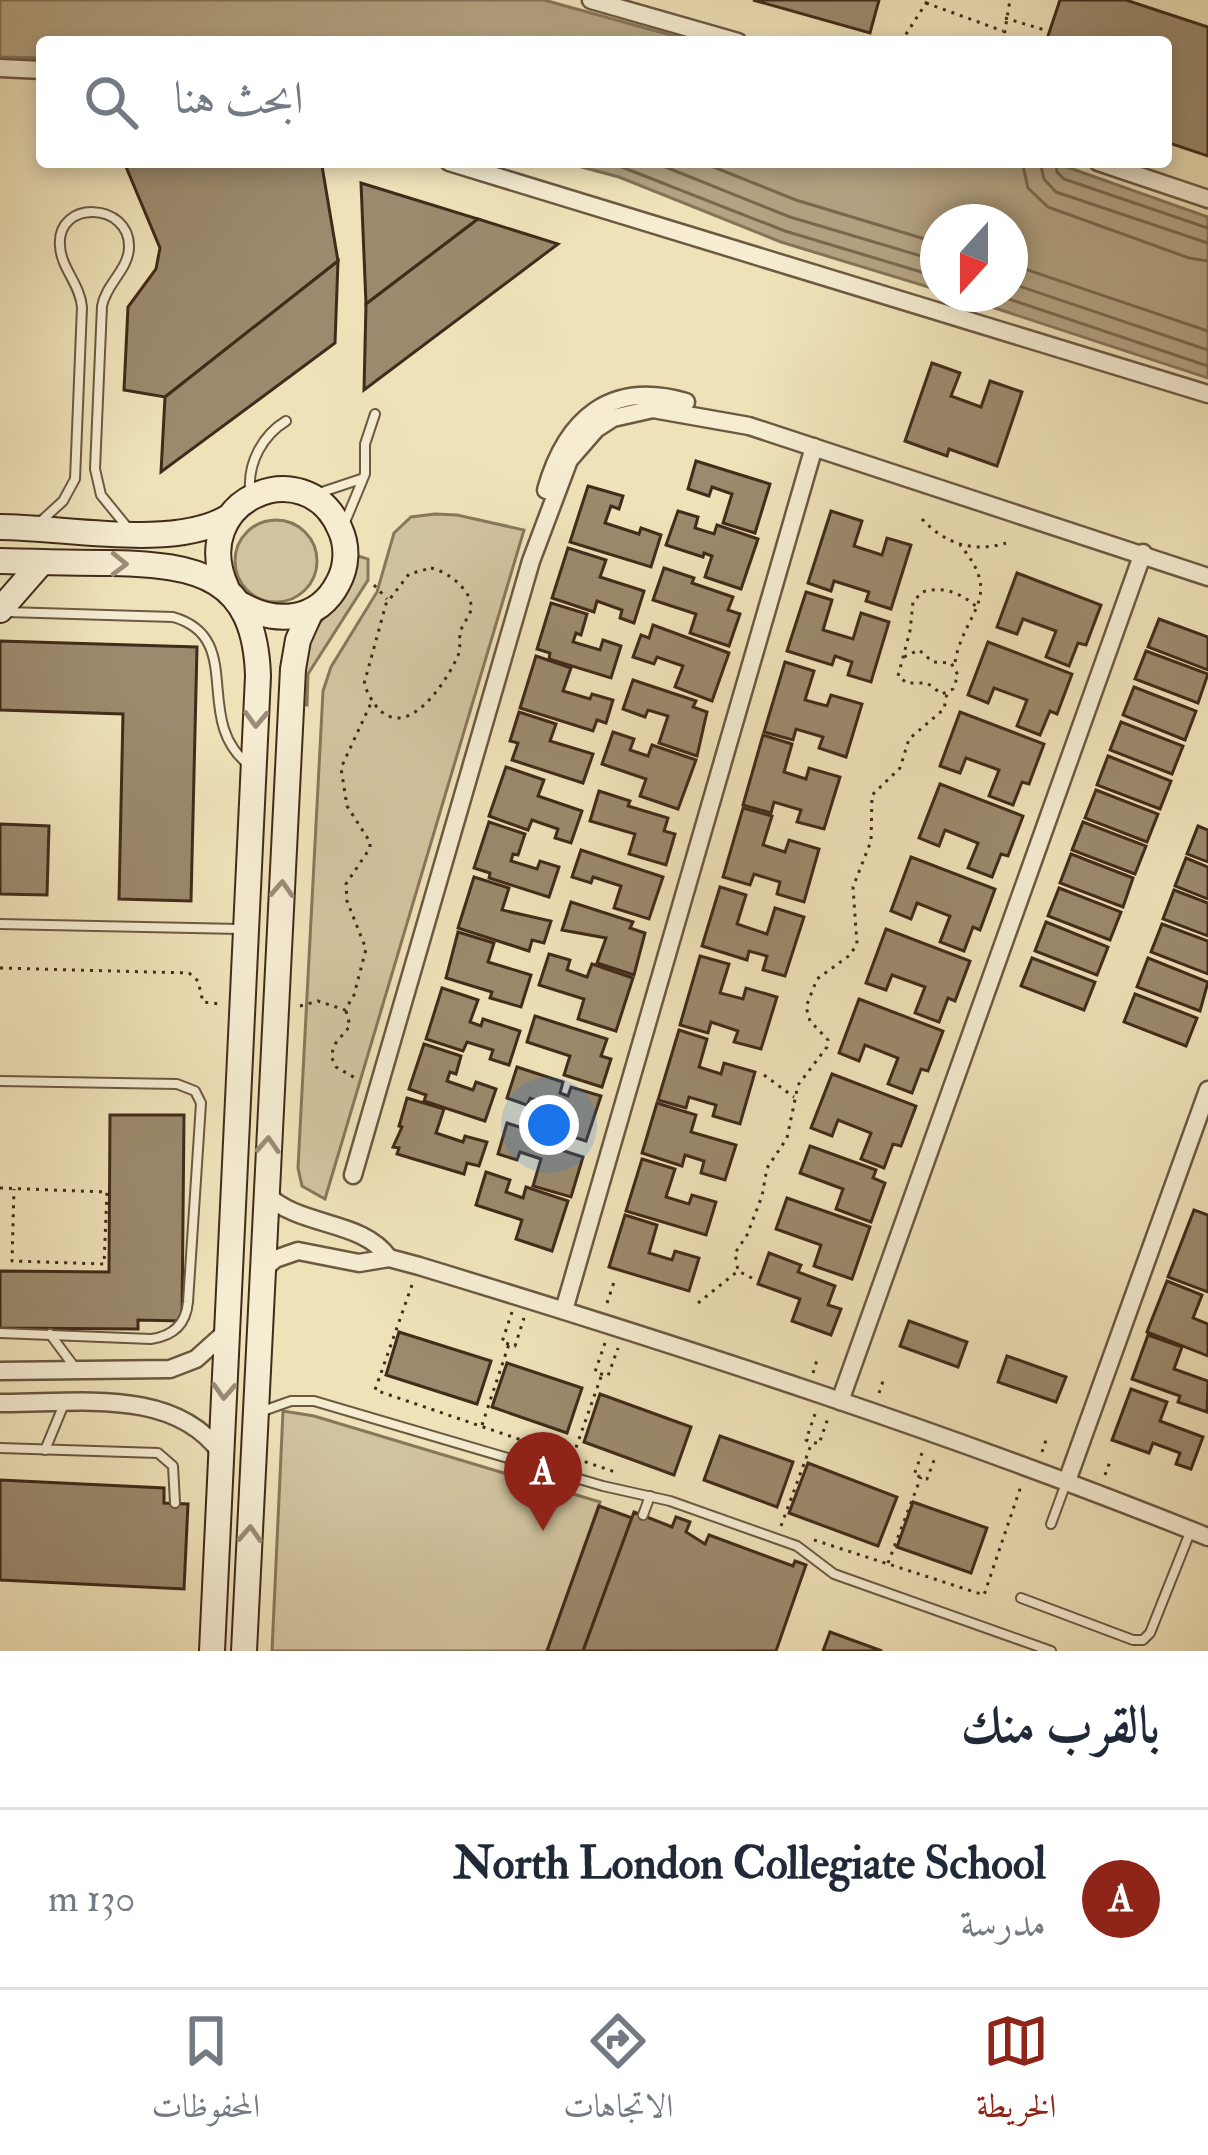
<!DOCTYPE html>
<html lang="ar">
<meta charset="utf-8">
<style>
:root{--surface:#fff;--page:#f6f6f7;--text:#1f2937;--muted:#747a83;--line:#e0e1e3;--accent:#8f2418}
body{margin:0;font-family:"IM FELL Double Pica",Amiri,serif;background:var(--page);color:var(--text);direction:rtl}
.compass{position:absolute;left:920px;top:204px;width:108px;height:108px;border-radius:50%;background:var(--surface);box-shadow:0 6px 18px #0003;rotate:201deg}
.you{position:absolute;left:549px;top:1125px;width:42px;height:42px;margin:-30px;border:9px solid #fff;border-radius:50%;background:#1a73e8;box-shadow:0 0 0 18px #1a73e833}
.badge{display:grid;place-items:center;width:78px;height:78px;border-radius:50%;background:var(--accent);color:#fff;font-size:39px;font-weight:700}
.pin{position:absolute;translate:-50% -99px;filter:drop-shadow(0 3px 6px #0008)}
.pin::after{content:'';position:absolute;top:63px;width:42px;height:36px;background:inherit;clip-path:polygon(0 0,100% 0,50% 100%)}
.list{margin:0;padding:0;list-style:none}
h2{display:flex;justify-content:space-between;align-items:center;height:156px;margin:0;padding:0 48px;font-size:51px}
h2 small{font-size:39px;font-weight:400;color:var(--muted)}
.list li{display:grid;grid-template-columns:78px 1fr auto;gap:36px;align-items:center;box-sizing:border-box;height:180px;padding:0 48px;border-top:3px solid var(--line)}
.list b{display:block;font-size:45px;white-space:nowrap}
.list p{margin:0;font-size:39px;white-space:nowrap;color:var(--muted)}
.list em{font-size:39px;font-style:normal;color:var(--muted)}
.icon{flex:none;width:66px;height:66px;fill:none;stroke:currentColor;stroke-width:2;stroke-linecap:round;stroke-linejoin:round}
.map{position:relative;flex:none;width:1208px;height:1651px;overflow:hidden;direction:ltr}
.search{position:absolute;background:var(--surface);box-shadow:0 6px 18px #0003;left:36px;right:36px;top:36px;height:132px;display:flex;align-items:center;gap:30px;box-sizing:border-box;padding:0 42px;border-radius:12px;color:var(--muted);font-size:45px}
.sheet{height:336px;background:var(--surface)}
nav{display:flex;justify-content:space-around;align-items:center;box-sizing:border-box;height:168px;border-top:3px solid var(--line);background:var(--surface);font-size:33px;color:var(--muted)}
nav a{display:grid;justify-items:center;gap:6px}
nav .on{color:var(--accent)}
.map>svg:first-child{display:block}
</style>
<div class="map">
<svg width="1208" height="1651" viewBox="0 0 1208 1651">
<rect width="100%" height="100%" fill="#efe2b9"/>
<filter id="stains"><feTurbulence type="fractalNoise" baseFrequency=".00167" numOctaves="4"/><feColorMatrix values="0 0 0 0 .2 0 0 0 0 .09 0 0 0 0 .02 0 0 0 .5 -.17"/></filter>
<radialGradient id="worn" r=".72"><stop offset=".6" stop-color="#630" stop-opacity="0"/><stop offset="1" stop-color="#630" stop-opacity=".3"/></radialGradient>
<g fill="#d1c39e" stroke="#89775c" stroke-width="3">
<path d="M435 514 457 515 524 530 325 1199 302 1186 298 1168 323 691 331 667 377 592 394 533 411 517Z"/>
<circle cx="276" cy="561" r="41"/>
<path d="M358 556 368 559V580L308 674 307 705 300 704C301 681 300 649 315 629 337 598 352 601 358 556Z"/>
<path d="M283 1411 314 1416 600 1502 547 1651H272Z"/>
</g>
<g fill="#b4a483" stroke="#867459" stroke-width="3">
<path d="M0 0H544L696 42H42V58L0 57Z"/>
<path d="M563 162H1053L1208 217V378L952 294H1010V222H938V290L781 242 619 177Z"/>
</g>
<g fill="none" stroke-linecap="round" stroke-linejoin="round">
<g stroke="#7a684e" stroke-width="3">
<path d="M609 162 785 231 938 277"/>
<path d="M653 162 790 217 938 261"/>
<path d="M701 162 796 200 938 243"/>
<path d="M1022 162 1028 188 1048 207 1189 258 1208 261"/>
<path d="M1040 162 1044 179 1056 192 1208 243"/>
<path d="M1056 162 1057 172 1064 179 1208 228"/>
<path d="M1010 264 1208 331"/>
<path d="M1010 283 1208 350"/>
<path d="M994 294 1208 366"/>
</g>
</g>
<g fill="#9b8a6d" stroke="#412b1a" stroke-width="3">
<path d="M753 0H879L870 33Z"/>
<path d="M1060 0H1126L1208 27V156L1166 142V42H1046Z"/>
<path d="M124 162H294L322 166 338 261 165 397 124 390 128 307 156 269 160 248Z"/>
<path d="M361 183 478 219 366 304Z"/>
<path d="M478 219 558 244 364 390 366 304Z"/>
<path d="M338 261 335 343 161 472 165 397Z"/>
<path d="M932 363 960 373 951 396 981 407 990 381 1022 392 997 466 949 449 947 456 905 441Z"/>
<path d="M696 461 770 484 755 533 723 523 732 494 712 487 709 496 688 489Z"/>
<path d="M588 486 623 496 619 509 611 506 605 523 639 534 641 528 661 535 651 567 570 542Z"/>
<path d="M678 511 698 517 695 528 714 534 717 525 758 539 741 589 705 577 712 556 704 553 703 557 666 545Z"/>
<path d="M831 511 862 521 854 546 882 555 887 538 911 545 891 609 866 601 869 592 834 581 831 591 808 583Z"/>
<path d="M568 548 606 560 600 577 644 591 634 623 620 618 622 610 597 601 594 612 552 598Z"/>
<path d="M664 568 694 578 692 583 733 597 728 610 740 614 729 646 690 633 696 614 653 600Z"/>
<path d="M1017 573 1101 605 1086 645 1078 643 1069 666 1046 657 1056 631 1023 619 1017 634 997 627Z"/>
<path d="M806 592 832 600 823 630 853 639 861 613 889 622 871 682 848 675 852 662 835 656 832 665 787 651Z"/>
<path d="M551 603 587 614 581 635 576 633 573 642 600 650 603 640 621 646 611 678 549 659 550 653 537 649Z"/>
<path d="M1159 619 1208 637V670L1148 647Z"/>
<path d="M653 625 729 653 712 701 675 687 683 666 657 657 654 664 633 657 641 635 649 638Z"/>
<path d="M0 641 197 647 191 901 119 899 123 714 0 710Z"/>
<path d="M988 642 1072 674 1057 714 1050 711 1040 735 1017 726 1027 700 994 688 988 703 968 695Z"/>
<path d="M1146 651 1208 674 1198 703 1135 679Z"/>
<path d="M536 656 571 668 563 691 590 699 592 694 613 700 606 723 597 720 593 731 520 708Z"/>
<path d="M785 662 814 671 805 700 827 706 831 695 862 704 846 757 819 748 823 737 796 729 793 740 764 732Z"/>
<path d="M633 680 696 701 693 707 707 712 697 756 659 743 668 716 648 710 645 717 623 709Z"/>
<path d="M1134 687 1196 711 1185 740 1123 715Z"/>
<path d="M519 712 556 724 550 741 593 754 583 783 512 760 518 743 510 741Z"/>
<path d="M960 712 1044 744 1029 784 1022 782 1013 805 989 796 999 770 966 758 960 773 940 766Z"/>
<path d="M1121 722 1183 746 1172 774 1110 750Z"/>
<path d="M613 732 634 739 630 750 648 756 652 745 696 760 678 809 640 796 646 779 602 764Z"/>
<path d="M763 735 792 744 784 772 806 779 809 768 840 777 824 829 797 822 801 810 774 802 771 813 743 805Z"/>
<path d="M1108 756 1171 781 1160 809 1097 785Z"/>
<path d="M506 767 544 780 538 796 582 811 571 843 555 838 558 829 532 820 528 830 489 816Z"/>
<path d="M940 784 1023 816 1008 856 1001 854 992 877 968 868 978 843 945 830 939 846 919 838Z"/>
<path d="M1096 790 1158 814 1147 842 1085 818Z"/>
<path d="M599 791 630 801 628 806 668 818 664 831 675 834 666 865 629 854 635 834 590 821Z"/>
<path d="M743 808 772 816 763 845 785 852 789 840 819 849 804 902 777 894 780 882 754 874 750 885 723 877Z"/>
<path d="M489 822 525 834 518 855 513 854 511 861 537 869 540 861 559 867 549 897 489 878 490 873 474 868Z"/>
<path d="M1083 822 1146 846 1135 874 1072 850Z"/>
<path d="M0 824 49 826 47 895 0 894Z"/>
<path d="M1198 826 1208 830V862L1187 854Z"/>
<path d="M581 850 663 877 649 919 614 908 621 886 593 877 591 883 572 877Z"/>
<path d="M1071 854 1133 878 1123 907 1060 883Z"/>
<path d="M911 857 995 889 980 930 973 927 964 951 940 942 950 916 917 903 911 919 891 911Z"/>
<path d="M1186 858 1208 867V899L1175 886Z"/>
<path d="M474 877 509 888 502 910 551 921 544 943 532 940 529 951 458 928Z"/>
<path d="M720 887 746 895 737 924 767 934 775 908 804 917 785 976 763 970 767 956 749 951 747 960 702 946Z"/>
<path d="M1059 888 1121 912 1110 940 1048 916Z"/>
<path d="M1174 890 1208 903V936L1163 919Z"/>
<path d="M571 902 633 922 630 928 645 933 634 975 597 963 606 938 562 930Z"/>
<path d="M1046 922 1108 947 1097 975 1035 951Z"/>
<path d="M1162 924 1208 941V974L1151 952Z"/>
<path d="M886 929 970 961 955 1001 948 998 939 1022 915 1013 925 987 892 975 886 990 866 983Z"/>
<path d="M458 932 494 943 488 962 531 975 521 1007 490 998 492 992 446 978Z"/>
<path d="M549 954 570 960 567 970 587 977 592 964 633 978 616 1031 578 1019 584 999 539 985Z"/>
<path d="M700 956 729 964 720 993 743 999 746 988 777 997 761 1049 734 1042 738 1031 711 1022 708 1033 680 1025Z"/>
<path d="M1032 958 1095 982 1084 1010 1021 986Z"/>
<path d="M1148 958 1208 982 1200 1011 1137 987Z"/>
<path d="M442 988 478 1000 470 1022 481 1026 483 1019 520 1031 509 1065 490 1059 493 1050 467 1042 463 1051 426 1039Z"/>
<path d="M1135 994 1197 1018 1186 1046 1124 1022Z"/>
<path d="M859 999 943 1031 928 1071 921 1069 912 1093 888 1084 898 1058 865 1045 859 1061 839 1053Z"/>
<path d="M535 1016 607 1039 601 1056 611 1059 602 1087 564 1075 570 1056 527 1042Z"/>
<path d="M679 1030 707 1039 699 1067 721 1074 724 1063 755 1072 740 1124 713 1116 716 1105 689 1097 686 1108 658 1100Z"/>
<path d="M424 1044 461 1056 456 1074 450 1072 447 1081 473 1090 476 1082 496 1089 485 1121 424 1101 426 1095 409 1089Z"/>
<path d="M517 1067 563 1082 560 1093 568 1096 571 1087 601 1096 586 1141 549 1129 557 1107 530 1098 527 1105 507 1098Z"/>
<path d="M832 1074 916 1106 901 1146 893 1144 884 1168 861 1159 871 1133 838 1120 832 1136 811 1128Z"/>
<path d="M407 1098 444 1109 436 1133 463 1142 465 1136 487 1142 479 1166 467 1163 464 1174 397 1154 399 1148 393 1147 402 1127 399 1126Z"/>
<path d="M657 1103 696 1115 691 1132 736 1145 725 1180 701 1173 704 1161 685 1155 682 1166 642 1153Z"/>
<path d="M110 1115H184L182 1321 138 1320V1329L0 1328V1271L109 1272Z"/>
<path d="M507 1123 567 1142 564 1151 583 1157 571 1197 533 1186 541 1159 520 1152 517 1160 498 1154Z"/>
<path d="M810 1146 876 1170 873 1178 885 1183 871 1222 836 1209 843 1189 800 1173Z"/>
<path d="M642 1159 675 1169 666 1197 689 1204 692 1195 716 1202 706 1235 626 1211Z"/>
<path d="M486 1172 510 1180 506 1192 523 1198 526 1187 568 1201 552 1251 516 1239 522 1220 476 1205Z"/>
<path d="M787 1198 870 1227 852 1279 814 1266 821 1245 776 1229Z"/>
<path d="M1194 1210 1208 1215V1292L1168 1277Z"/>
<path d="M625 1215 657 1225 649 1253 672 1260 675 1251 699 1258 689 1291 609 1267Z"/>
<path d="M769 1253 801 1265 798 1272 835 1286 828 1305 841 1309 831 1335 792 1321 800 1299 758 1284Z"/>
<path d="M1167 1281 1202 1295 1193 1318 1208 1324V1356L1147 1332Z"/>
<path d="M909 1321 967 1342 958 1367 900 1346Z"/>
<path d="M399 1332 491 1361 477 1404 386 1375Z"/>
<path d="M1148 1335 1182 1347 1174 1369 1208 1381 1207 1412 1178 1402 1180 1396 1132 1379Z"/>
<path d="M1007 1356 1066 1377 1056 1402 998 1382Z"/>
<path d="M507 1363 582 1388 567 1433 492 1407Z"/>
<path d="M1131 1389 1167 1402 1160 1421 1203 1437 1191 1469 1176 1464 1180 1453 1153 1443 1149 1453 1112 1440Z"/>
<path d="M600 1394 691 1427 674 1475 584 1442Z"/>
<path d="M720 1436 793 1462 777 1507 704 1480Z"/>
<path d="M808 1463 897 1497 878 1546 789 1513Z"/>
<path d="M0 1480 164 1488V1503L188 1504 184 1589 0 1580Z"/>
<path d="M913 1502 987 1528 971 1573 897 1547Z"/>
<path d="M599 1506 632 1518 583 1651H547Z"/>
<path d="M634 1512 672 1527 676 1517 690 1522 686 1532 705 1544 709 1535 793 1566 795 1561 806 1565 776 1651H583Z"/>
<path d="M830 1632 882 1651H823Z"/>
</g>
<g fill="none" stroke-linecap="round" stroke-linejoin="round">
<defs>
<g id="lane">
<path d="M250 490C248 462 263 435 286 421"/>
<path d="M319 493 361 479"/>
<path d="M39 523 63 501 75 479 82 307C80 284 61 268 60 246 56 199 131 202 129 248 128 270 106 284 102 306L95 469 101 495 127 527"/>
<path d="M343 527 365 474V444L375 414"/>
<path d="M7 612 173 617C247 638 191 720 249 765"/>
<path d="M0 924 240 929"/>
<path d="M0 1081 177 1084 195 1091 201 1103 188 1302C186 1324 173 1336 151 1339L0 1333"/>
<path d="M50 1334 76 1369"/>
<path d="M260 1412 291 1401H314L603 1486 670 1501 797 1546 834 1574 1051 1651"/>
<path d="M0 1448 158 1453 173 1466 175 1503"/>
<path d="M45 1450 64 1404"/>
<path d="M643 1515 650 1496"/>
<path d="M1051 1524 1066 1483"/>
<path d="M1021 1598 1133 1640H1143L1150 1633 1191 1530"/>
</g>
<g id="street">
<path d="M591 0 738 42"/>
<path d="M0 68 42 70"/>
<path d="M449 162 1208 394"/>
<path d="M1098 162 1208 199"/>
<path d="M546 490C566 419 610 380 686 402"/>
<path d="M353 1175 531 561 569 460 596 429 613 418 653 409 749 426 1208 577"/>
<path d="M266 1194C300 1228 362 1219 389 1258"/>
<path d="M262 1271 275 1259 298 1251 359 1263 389 1258 419 1266C685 1347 950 1433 1208 1537"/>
<path d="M564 1310 814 447"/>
<path d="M0 1371 170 1369 196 1359 226 1332"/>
<path d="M840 1401 1143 553"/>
<path d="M0 1403C74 1404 173 1386 221 1453"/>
<path d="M1067 1481 1208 1090"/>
</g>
<g id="secondary">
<path d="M0 527C64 527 171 550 227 518"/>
<path d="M0 561C37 562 75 563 112 563 198 565 255 576 258 676L212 1651"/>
<path d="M227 589C185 500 306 449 340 529 348 546 347 567 338 583 318 622 276 624 242 605"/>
<path d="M0 610 42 562"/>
<path d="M244 1651 293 669 298 640 311 611"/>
</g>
</defs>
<use href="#lane" stroke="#6c5942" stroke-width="12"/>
<use href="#street" stroke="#6c5942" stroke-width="21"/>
<use href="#secondary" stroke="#412b1a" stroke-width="28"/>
<g stroke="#412b1a" stroke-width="3" stroke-dasharray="3 6" stroke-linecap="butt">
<path d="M926 3 1003 31"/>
<path d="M1005 18 1048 31"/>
<path d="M901 42 928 0"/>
<path d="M1003 42 1010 0"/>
<path d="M922 519C945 544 974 553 1006 543"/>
<path d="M431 568C446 571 468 587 471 604 473 613 464 621 461 630 458 639 462 648 457 658 437 699 392 755 364 684L386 604 409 574Z"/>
<path d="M374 585 387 599"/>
<path d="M904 657 919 650 933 662 951 663 958 675 953 689 942 694 927 683H907L898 676 910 631 913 602 922 592C944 585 963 594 979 609"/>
<path d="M955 662C964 611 1005 598 960 545"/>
<path d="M0 968 189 973 198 981 203 1002 220 1004"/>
<path d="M300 1006 318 1001 345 1010 354 995 366 949 347 901 346 884 370 848V842L347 806 341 768 372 701"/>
<path d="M346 1011 350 1026 335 1044 331 1056 336 1067 357 1079"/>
<path d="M764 1075 794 1097"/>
<path d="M0 1188 107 1192 104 1264 12 1261 14 1189"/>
<path d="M752 1278 738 1271 735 1253 747 1235 762 1196 767 1168 787 1138 798 1085 827 1047 828 1040 810 1021 806 1007 817 979 850 955 857 944 853 887 871 841 872 795 900 768 909 739 944 709 947 693"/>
<path d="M412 1285 375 1390 618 1473"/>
<path d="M607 1303 614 1282"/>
<path d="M698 1303 738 1271"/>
<path d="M512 1312 502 1342 515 1346 524 1318"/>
<path d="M605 1343 595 1372 608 1376 618 1348"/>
<path d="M813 1373 818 1357"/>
<path d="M879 1393 884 1378"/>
<path d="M815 1414 806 1440 819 1444 828 1418"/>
<path d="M482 1425 509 1344"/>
<path d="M1042 1452 1047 1437"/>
<path d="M922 1453 914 1475 927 1479 936 1455"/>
<path d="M573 1456 602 1374"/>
<path d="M1105 1475 1111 1459"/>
<path d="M781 1526 812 1442"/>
<path d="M814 1540 984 1595 1022 1483"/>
<path d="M888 1563 921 1477"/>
</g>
<use href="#lane" stroke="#f5ecd2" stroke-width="8"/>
<use href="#street" stroke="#f5ecd2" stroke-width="16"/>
<use href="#secondary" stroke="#f5ecd2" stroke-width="24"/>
</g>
<defs><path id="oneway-chevron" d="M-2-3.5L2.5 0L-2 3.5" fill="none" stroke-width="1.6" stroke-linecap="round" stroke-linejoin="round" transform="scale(3)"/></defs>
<g stroke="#9b8c76">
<use href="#oneway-chevron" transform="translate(119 564) rotate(1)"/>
<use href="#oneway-chevron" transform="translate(256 719) rotate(92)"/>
<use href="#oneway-chevron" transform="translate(282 889) rotate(-87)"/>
<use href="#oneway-chevron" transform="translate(268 1145) rotate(-87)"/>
<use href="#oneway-chevron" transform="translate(224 1391) rotate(93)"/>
<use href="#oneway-chevron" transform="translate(250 1534) rotate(-87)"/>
</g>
<rect width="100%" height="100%" filter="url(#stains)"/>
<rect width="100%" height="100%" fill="url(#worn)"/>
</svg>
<svg class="compass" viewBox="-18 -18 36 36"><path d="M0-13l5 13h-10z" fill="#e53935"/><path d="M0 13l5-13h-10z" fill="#747a83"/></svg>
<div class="you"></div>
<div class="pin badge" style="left:543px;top:1531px">A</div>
<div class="search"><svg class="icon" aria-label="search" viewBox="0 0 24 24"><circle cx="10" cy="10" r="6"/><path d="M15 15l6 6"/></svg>ابحث هنا</div>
</div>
<section class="sheet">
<h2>بالقرب منك<small></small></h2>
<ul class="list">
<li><span class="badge">A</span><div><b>North London Collegiate School</b><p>مدرسة</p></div><em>130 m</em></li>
</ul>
</section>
<nav>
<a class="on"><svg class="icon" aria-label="map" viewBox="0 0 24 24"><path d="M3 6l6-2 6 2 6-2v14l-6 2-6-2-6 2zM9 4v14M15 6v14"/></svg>الخريطة</a>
<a><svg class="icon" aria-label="directions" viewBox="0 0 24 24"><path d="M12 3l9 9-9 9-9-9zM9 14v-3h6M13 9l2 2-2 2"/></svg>الاتجاهات</a>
<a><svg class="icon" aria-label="saved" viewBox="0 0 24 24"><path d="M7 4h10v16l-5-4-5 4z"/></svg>المحفوظات</a>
</nav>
